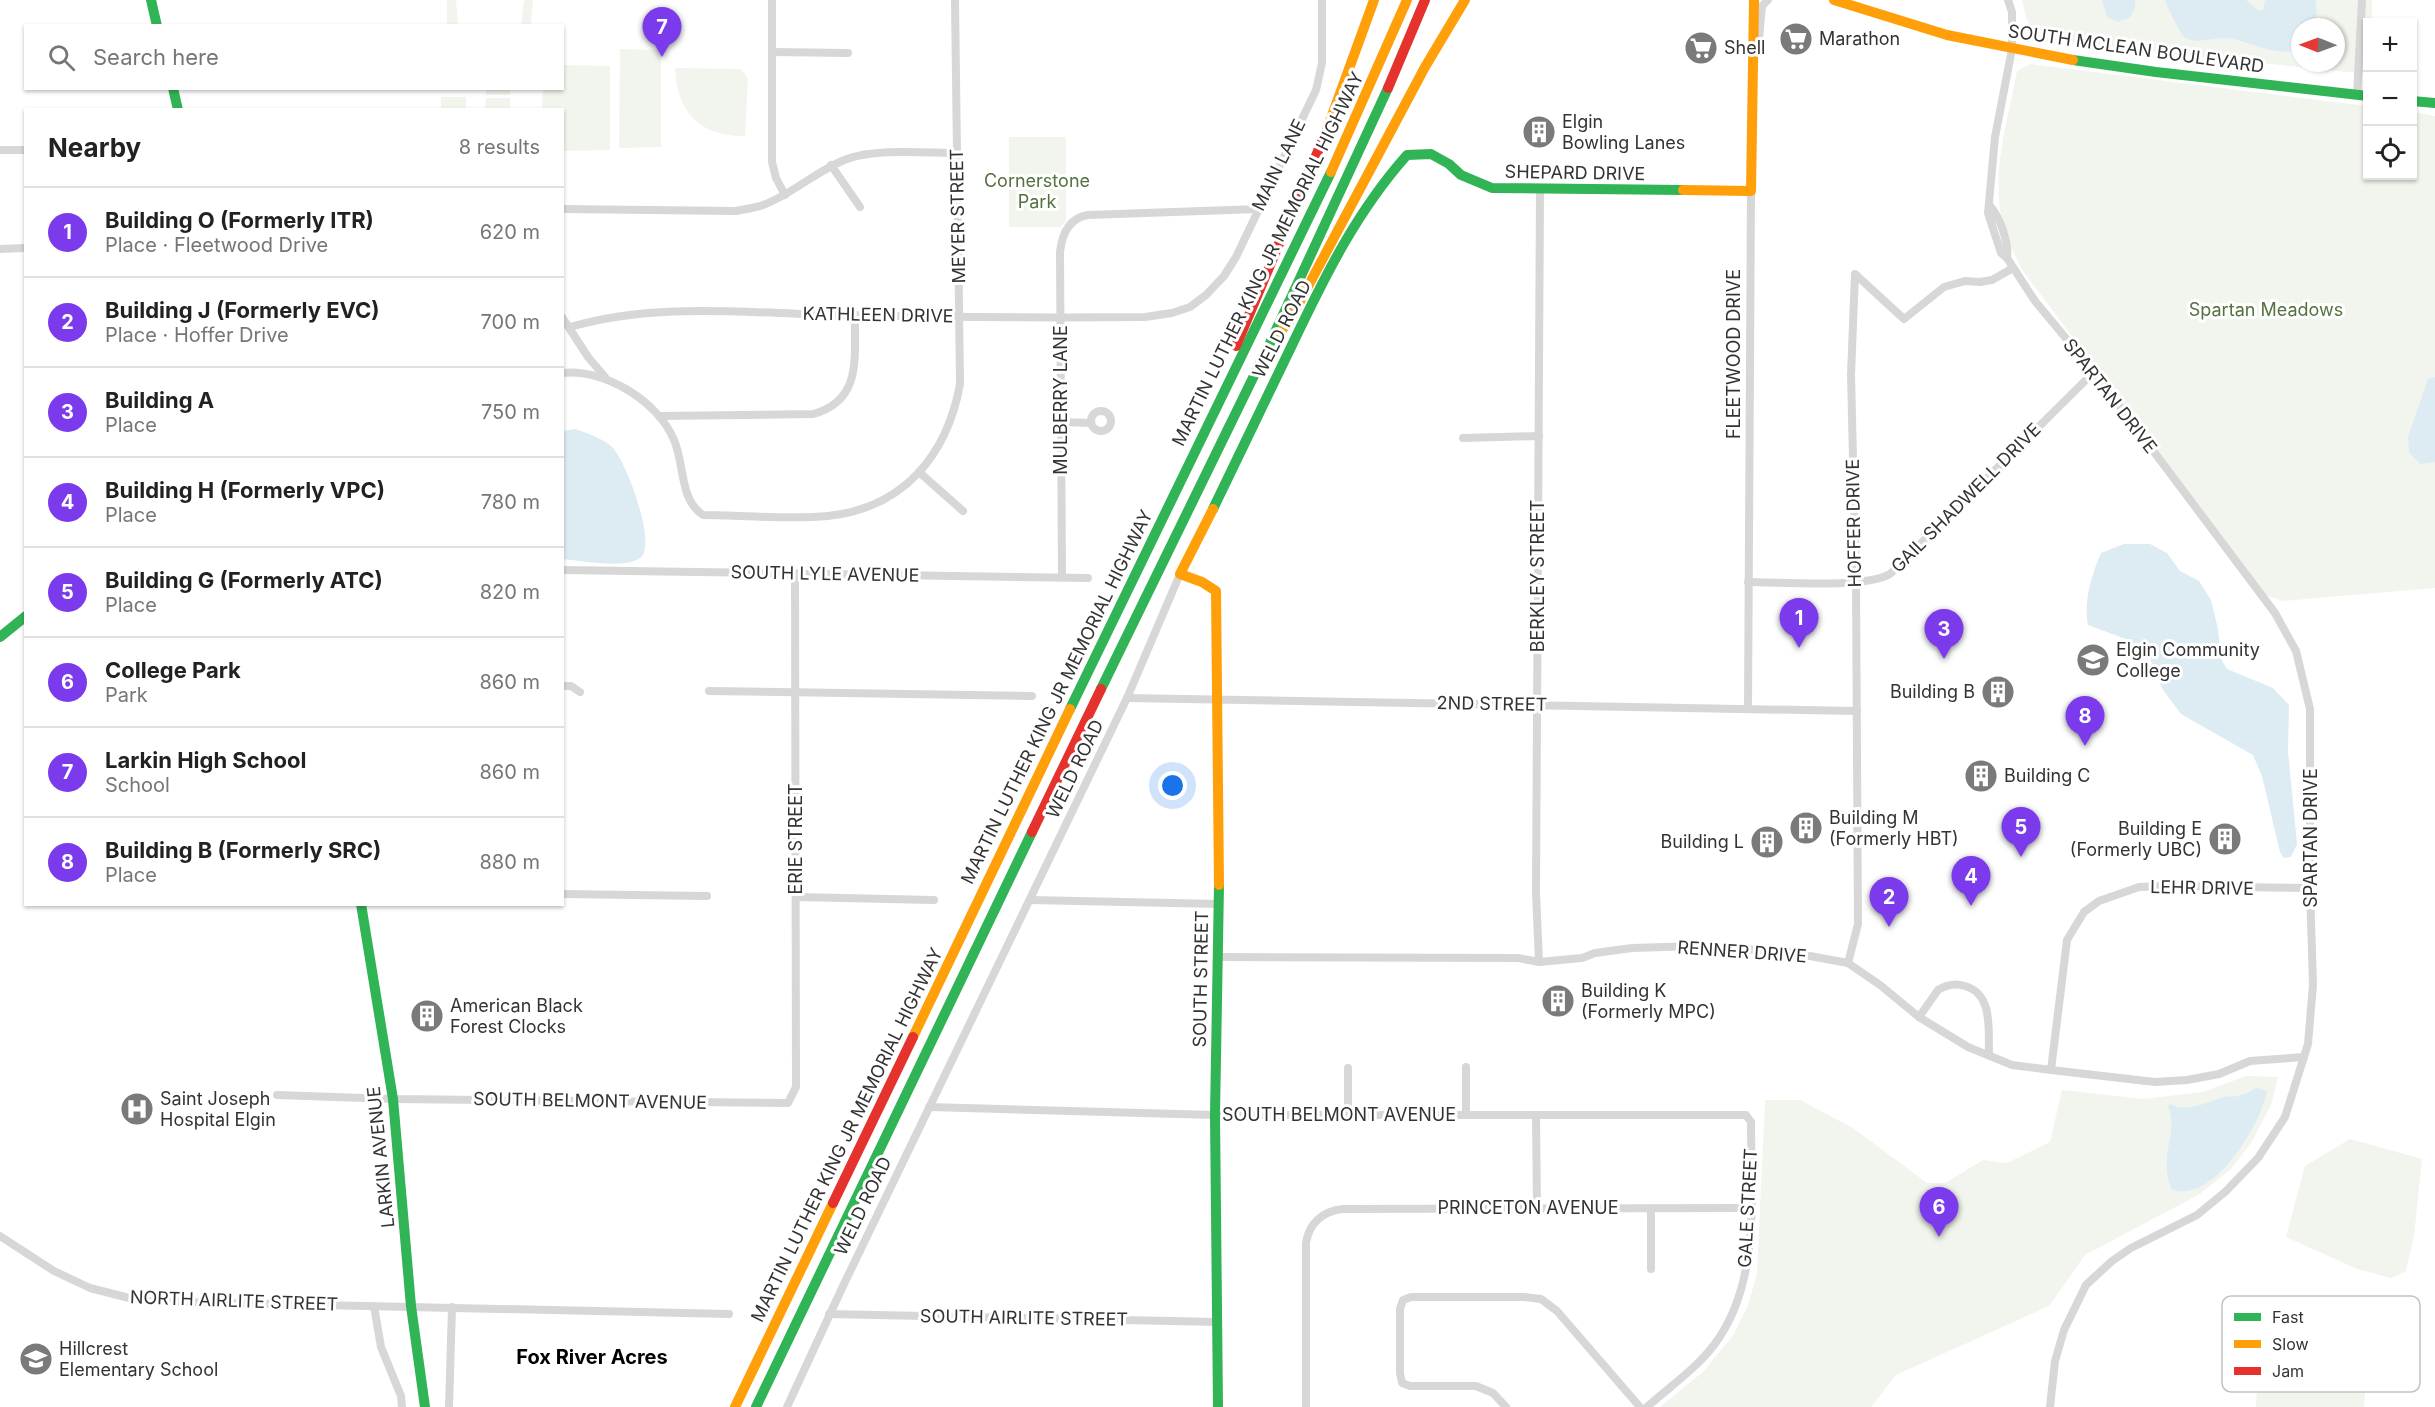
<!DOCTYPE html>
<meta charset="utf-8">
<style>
:root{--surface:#fff;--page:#f2f2f2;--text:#222;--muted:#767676;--line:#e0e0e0;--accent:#7c3aed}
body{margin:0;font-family:Inter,sans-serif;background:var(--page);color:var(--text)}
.controls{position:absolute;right:18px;top:18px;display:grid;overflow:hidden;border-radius:0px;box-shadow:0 2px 4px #0004}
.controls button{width:54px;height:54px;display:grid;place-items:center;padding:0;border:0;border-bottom:2px solid var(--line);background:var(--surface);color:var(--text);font:30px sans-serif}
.compass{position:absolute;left:2291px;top:18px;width:54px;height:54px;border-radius:50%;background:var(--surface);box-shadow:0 2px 4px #0004;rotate:271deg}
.you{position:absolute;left:1173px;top:786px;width:21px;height:21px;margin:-15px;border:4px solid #fff;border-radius:50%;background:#1a73e8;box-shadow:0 0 0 9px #1a73e833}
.badge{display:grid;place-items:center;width:39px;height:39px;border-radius:50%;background:var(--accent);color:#fff;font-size:20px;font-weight:700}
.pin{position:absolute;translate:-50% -50px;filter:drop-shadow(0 2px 3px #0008)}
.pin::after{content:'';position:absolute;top:32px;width:21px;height:18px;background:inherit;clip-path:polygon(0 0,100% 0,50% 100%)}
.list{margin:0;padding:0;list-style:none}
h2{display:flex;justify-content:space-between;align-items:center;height:78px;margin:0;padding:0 24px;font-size:26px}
h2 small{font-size:20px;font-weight:400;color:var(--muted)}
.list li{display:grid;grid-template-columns:39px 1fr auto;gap:18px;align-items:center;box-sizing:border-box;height:90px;padding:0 24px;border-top:2px solid var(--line)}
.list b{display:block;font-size:22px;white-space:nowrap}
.list p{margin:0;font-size:20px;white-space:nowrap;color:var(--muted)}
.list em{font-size:20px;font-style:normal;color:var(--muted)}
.icon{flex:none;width:33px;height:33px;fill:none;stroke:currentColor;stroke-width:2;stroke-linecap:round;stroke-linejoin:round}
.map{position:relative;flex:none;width:2435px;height:1407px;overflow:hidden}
.search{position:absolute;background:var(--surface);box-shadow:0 2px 4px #0004;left:24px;top:24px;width:540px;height:66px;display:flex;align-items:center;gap:15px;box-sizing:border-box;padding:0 21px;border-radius:0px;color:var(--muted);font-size:22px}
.panel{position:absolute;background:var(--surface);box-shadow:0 2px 4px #0004;left:24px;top:108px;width:540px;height:798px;border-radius:0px}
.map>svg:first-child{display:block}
</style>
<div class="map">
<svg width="2435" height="1407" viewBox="0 0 2435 1407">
<rect width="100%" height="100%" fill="#fff"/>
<g fill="#f1f5ed" fill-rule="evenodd">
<path d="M447 0H456L458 25H447Z"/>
<path d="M524 0H533L531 25H521Z"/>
<path d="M2022 0H2372V22H2368L2367 74 2038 40 2027 20ZM2300 27H2336V63H2300Z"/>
<path d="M620 49 661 50V147L619 148Z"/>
<path d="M2030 64 2367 106 2368 176H2412L2413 112 2435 116V588L2283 601 2267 596 2023 271C2015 256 2007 241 2003 224 1990 174 2008 120 2017 71Z"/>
<path d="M563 65 610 66V150L563 151 562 110 542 109 543 89 562 88Z"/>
<path d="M675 68 741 69 748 79 745 136C700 137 677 112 675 68Z"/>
<rect x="486" y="89" width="24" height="6"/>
<path d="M441 97H466V109L441 108Z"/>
<path d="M486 98H510V109H485Z"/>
<path d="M1009 137H1066V221L1061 227H1009Z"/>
<path d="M2246 1076 2278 1077 2271 1105 2251 1143 2231 1169 2200 1194 2085 1255 2049 1306 1896 1375 1871 1407H1660L1704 1371 1734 1334 1748 1305 1757 1274 1765 1100H1800L1853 1128 1927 1183H1945L1983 1160 2007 1163 2050 1142 2062 1090 2143 1099 2203 1092Z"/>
<path d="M2350 1139 2422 1159 2414 1236 2406 1271 2391 1278 2357 1269 2286 1237 2305 1166Z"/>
<path d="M2257 1385 2365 1391 2364 1407H2256Z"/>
</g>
<g fill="#ddebf3">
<path d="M2102 0H2135V8L2130 17 2118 22 2107 17Z"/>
<path d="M2165 0H2246L2259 11 2263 10 2265 0H2316L2317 27H2300L2299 53C2289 51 2280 52 2271 50 2256 47 2241 39 2226 38 2213 37 2196 45 2184 37 2181 35 2166 5 2165 0Z"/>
<path d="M2435 377V462L2420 464 2409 452 2408 437 2428 379Z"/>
<path d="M575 429C587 433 602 438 612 447 626 460 658 546 640 558 625 569 581 561 563 559V431Z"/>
<path d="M2124 544H2150L2167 553 2180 571 2199 581 2211 600 2218 629 2221 659 2227 669 2273 688 2289 705 2288 751 2297 844 2291 857 2284 858 2280 852 2262 776 2253 755 2181 714 2163 690 2148 654 2126 639 2088 625C2083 602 2092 574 2101 553Z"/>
<path d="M2256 1088 2267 1091C2261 1125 2212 1206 2171 1189 2168 1179 2166 1170 2167 1160 2168 1140 2176 1127 2168 1106L2171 1104C2186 1113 2209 1102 2224 1097 2229 1096 2234 1097 2238 1096 2244 1095 2250 1091 2256 1088Z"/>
</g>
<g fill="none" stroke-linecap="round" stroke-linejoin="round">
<g stroke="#d7d7d7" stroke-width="8">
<path d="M772 0V162L776 178 785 195"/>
<path d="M2008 0 2012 12V49L1995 137 1988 213 2001 253 2007 258 2035 301 2094 372 2275 613 2296 651 2310 709V888L2313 985 2308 1044 2285 1117 2258 1158 2225 1192 2197 1215 2131 1248 2112 1261 2086 1285 2064 1330 2055 1361 2050 1407"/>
<path d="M1754 45 1759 39 1762 6 1768 0"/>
<path d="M772 52 848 53"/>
<path d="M2357 95 2362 0"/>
<path d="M0 150H25"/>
<path d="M831 165 860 207"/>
<path d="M1990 206C2000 217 2009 243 2007 258"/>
<path d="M562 209 736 211C745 209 754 208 763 205 793 194 817 170 847 159 876 148 927 153 958 153"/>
<path d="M0 249 26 248"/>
<path d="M562 317 588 357 605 377"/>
<path d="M570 327C655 302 745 313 832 315 936 317 1041 318 1145 317L1172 313 1190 307 1206 295 1224 276 1236 257 1316 90 1322 63V0"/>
<path d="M562 373C604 368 658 401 674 440 685 465 679 499 703 515 743 515 788 520 828 516 903 508 947 456 960 384L955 0"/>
<circle cx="1101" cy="421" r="10"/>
<path d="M659 416 813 414C863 400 854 357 855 315"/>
<path d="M1062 422 1091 423"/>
<path d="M1463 438 1539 436"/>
<path d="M919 472 963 511"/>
<path d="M562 570 1088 578"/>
<path d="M1062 577 1060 252C1062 234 1069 218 1088 215L1258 209"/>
<path d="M1748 582C1782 582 1863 589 1890 574L2094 372"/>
<path d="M562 686H571L580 692"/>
<path d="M709 691 1032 696"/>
<path d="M1127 698 1857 711"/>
<path d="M1748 709 1751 191"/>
<path d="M562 894 707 896"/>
<path d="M797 897 934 900"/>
<path d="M1030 900 1219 904"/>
<path d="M1217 957 1518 958 1539 962 1582 958 1595 953 1632 948 1697 946 1788 952 1848 963 1880 985 1919 1017 1968 1047 2012 1065 2051 1070 2155 1082 2187 1080 2219 1074 2250 1061 2304 1057"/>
<path d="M1539 962 1536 893 1540 190"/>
<path d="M1848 963 1858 924 1856 582 1851 375 1855 274 1904 319 1944 287 1965 281 1980 282 1992 280 2013 268"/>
<path d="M1919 1017 1938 990C1946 985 1955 983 1965 986 1994 994 1988 1032 1989 1055"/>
<path d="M2051 1070 2067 940 2084 912 2099 901 2139 887 2163 886 2310 888"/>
<path d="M277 1095 393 1099 788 1103 796 1087 795 573"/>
<path d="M929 1107 1215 1115H1746L1751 1122C1751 1195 1761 1283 1714 1345 1696 1369 1669 1387 1647 1407"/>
<path d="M1348 1115V1068"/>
<path d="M1466 1115V1067"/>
<path d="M1536 1115 1537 1208"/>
<path d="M0 1236 54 1271 90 1288 141 1301 729 1314"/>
<path d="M1651 1269V1209"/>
<path d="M374 1306 381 1347 401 1396 402 1407"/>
<path d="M829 1314 1218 1322"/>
<path d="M449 1407 452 1307"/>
<path d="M787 1407 843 1286 1127 698 1180 574"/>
<path d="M1306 1407V1243C1309 1223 1323 1211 1343 1209L1751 1208"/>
<path d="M1506 1407 1493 1393 1476 1386H1410L1402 1383 1400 1373V1309L1403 1300 1411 1297H1524L1541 1299 1557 1311 1640 1407"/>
</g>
<g stroke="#30b455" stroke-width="10">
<path d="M151 0 157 26"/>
<path d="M2073 60 2156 72 2368 96"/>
<path d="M173 88 178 110"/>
<path d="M2412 101 2435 103"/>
<path d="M1213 509C1240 454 1266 398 1293 343 1325 276 1357 211 1407 155L1431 154 1449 164 1461 175 1492 188 1683 190"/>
<path d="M0 637 26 616"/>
<path d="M1101 689 1270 343 1388 88"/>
<path d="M1070 709 1331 172"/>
<path d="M361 904 393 1099 411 1306 425 1407"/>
<path d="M756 1407 1032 832"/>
<path d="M1218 1407 1215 1115 1219 885"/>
</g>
<g stroke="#ff9f0a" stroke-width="10">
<path d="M1834 0 1947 35 2073 60"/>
<path d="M1326 132 1374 0"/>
<path d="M1331 172 1407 0"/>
<path d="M1683 190 1751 191 1754 0"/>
<path d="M1279 333 1289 322 1425 67 1465 0"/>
<path d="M1213 509 1180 574 1202 582 1216 591 1219 885"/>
<path d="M913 1037 1070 709"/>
<path d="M735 1407 833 1203"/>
</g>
<g stroke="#e5322d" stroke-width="10">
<path d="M1388 88 1425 0"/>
<path d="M1236 346 1326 132"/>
<path d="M1032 832 1101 689"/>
<path d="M833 1203 913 1037"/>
</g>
</g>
<defs>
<symbol id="supermarket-disc" viewBox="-11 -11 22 22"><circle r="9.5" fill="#7a7a7a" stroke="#fff"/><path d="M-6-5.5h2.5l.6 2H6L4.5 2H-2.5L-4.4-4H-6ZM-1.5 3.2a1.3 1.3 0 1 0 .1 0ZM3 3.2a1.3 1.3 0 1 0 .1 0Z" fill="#fff"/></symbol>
<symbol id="building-disc" viewBox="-11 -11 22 22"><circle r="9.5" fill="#7a7a7a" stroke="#fff"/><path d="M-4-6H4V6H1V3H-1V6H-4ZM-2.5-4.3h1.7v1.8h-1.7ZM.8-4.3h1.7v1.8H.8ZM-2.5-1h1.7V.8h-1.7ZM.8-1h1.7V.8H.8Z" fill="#fff"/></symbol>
<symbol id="university-disc" viewBox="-11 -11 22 22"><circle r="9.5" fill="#7a7a7a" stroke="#fff"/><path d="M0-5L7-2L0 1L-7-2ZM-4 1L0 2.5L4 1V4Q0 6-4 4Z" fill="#fff"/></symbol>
<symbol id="hospital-disc" viewBox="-11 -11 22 22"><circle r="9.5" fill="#7a7a7a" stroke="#fff"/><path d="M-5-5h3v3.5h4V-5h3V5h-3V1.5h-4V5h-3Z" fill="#fff"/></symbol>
<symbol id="school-disc" viewBox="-11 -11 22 22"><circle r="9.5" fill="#7a7a7a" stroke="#fff"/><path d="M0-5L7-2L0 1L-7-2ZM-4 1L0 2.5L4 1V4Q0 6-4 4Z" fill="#fff"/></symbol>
</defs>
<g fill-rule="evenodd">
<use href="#supermarket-disc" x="1777" y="20" width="38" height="38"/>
<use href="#supermarket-disc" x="1682" y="29" width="38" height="38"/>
<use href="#building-disc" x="1520" y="113" width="38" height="38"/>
<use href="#university-disc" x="2074" y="641" width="38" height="38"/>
<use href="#building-disc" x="1979" y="673" width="38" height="38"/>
<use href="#building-disc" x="1962" y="757" width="38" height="38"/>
<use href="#building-disc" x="1787" y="809" width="38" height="38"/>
<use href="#building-disc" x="2206" y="820" width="38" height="38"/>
<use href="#building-disc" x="1748" y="823" width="38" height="38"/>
<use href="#building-disc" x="1539" y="982" width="38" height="38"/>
<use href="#building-disc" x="408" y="997" width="38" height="38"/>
<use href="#hospital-disc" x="118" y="1090" width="38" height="38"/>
<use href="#school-disc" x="17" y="1340" width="38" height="38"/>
</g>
<g text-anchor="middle" stroke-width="6" stroke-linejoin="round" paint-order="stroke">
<g font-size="18" fill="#333" stroke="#fff" text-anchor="start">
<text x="1819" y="45">Marathon</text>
<text x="1724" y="54">Shell</text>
<text x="1562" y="128">Elgin<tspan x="1562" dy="21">Bowling Lanes</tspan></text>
<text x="2116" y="656">Elgin Community<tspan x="2116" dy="21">College</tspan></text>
<text x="1975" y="698" text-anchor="end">Building B</text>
<text x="2004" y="782">Building C</text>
<text x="1829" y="824">Building M<tspan x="1829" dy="21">(Formerly HBT)</tspan></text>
<text x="2202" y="835" text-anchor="end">Building E<tspan x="2202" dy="21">(Formerly UBC)</tspan></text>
<text x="1744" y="848" text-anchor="end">Building L</text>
<text x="1581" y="997">Building K<tspan x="1581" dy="21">(Formerly MPC)</tspan></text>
<text x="450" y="1012">American Black<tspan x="450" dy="21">Forest Clocks</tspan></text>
<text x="160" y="1105">Saint Joseph<tspan x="160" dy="21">Hospital Elgin</tspan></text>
<text x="59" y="1355">Hillcrest<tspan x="59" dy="21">Elementary School</tspan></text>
</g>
<g font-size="18" fill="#333" stroke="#fff">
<text transform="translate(2136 49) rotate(8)" y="6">SOUTH MCLEAN BOULEVARD</text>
<text transform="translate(1279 165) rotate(-64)" y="6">MAIN LANE</text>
<text transform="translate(1575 173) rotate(1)" y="6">SHEPARD DRIVE</text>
<text transform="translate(958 216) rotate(-91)" y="6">MEYER STREET</text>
<text transform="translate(1268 259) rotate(-64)" y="6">MARTIN LUTHER KING JR MEMORIAL HIGHWAY</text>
<text transform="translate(878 315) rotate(1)" y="6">KATHLEEN DRIVE</text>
<text transform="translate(1282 329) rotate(-63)" y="6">WELD ROAD</text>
<text transform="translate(1734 354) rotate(-90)" y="6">FLEETWOOD DRIVE</text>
<text transform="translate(2110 396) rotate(52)" y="6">SPARTAN DRIVE</text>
<text transform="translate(1061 400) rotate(-90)" y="6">MULBERRY LANE</text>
<text transform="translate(1966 498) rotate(-45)" y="6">GAIL SHADWELL DRIVE</text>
<text transform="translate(1854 523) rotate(-91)" y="6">HOFFER DRIVE</text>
<text transform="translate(825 574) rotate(1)" y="6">SOUTH LYLE AVENUE</text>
<text transform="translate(1538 576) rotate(-90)" y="6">BERKLEY STREET</text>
<text transform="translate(1057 697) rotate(-64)" y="6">MARTIN LUTHER KING JR MEMORIAL HIGHWAY</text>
<text transform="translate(1492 704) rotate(1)" y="6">2ND STREET</text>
<text transform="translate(1075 769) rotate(-64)" y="6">WELD ROAD</text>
<text transform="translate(2311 838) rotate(-90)" y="6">SPARTAN DRIVE</text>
<text transform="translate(796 839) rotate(-90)" y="6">ERIE STREET</text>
<text transform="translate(2202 888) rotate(1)" y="6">LEHR DRIVE</text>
<text transform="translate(1742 952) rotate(4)" y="6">RENNER DRIVE</text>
<text transform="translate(1201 979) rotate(-89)" y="6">SOUTH STREET</text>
<text transform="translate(590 1101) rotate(1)" y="6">SOUTH BELMONT AVENUE</text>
<text x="1339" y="1121">SOUTH BELMONT AVENUE</text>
<text transform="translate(847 1135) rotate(-64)" y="6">MARTIN LUTHER KING JR MEMORIAL HIGHWAY</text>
<text transform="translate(381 1157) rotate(-96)" y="6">LARKIN AVENUE</text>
<text transform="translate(863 1206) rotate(-64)" y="6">WELD ROAD</text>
<text x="1528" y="1214">PRINCETON AVENUE</text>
<text transform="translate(1748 1208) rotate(-87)" y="6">GALE STREET</text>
<text transform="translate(234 1301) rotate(2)" y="6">NORTH AIRLITE STREET</text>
<text transform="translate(1024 1318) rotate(1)" y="6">SOUTH AIRLITE STREET</text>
</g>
<g font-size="18" fill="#56703f" stroke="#fff">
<text x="1037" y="187">Cornerstone<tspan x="1037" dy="21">Park</tspan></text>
<text x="2266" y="316">Spartan Meadows</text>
</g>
<g font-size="20" font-weight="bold" fill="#000" stroke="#fff">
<text x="592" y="1364">Fox River Acres</text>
</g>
</g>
<rect x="2222" y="1296" width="198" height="96" rx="9" fill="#fff" stroke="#c2c2c2" stroke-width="1.5"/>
<rect x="2234" y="1313" width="27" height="8" fill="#30b455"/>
<rect x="2234" y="1340" width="27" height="8" fill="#ff9f0a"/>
<rect x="2234" y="1367" width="27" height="8" fill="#e5322d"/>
<g font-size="16" fill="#333">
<text x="2272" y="1323">Fast</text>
<text x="2272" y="1350">Slow</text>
<text x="2272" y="1377">Jam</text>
</g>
</svg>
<div class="controls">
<button>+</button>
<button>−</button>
<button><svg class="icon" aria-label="locate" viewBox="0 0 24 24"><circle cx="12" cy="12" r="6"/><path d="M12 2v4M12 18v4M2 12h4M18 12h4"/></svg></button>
</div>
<svg class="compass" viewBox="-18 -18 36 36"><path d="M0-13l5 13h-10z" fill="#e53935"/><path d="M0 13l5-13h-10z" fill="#767676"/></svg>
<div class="you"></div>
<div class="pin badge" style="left:1799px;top:648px">1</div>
<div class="pin badge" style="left:1889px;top:927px">2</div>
<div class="pin badge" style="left:1944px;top:659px">3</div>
<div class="pin badge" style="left:1971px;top:906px">4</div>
<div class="pin badge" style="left:2021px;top:857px">5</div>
<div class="pin badge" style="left:1939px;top:1237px">6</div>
<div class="pin badge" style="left:662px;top:57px">7</div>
<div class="pin badge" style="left:2085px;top:746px">8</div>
<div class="search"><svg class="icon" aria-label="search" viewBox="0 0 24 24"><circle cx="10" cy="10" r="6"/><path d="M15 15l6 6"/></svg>Search here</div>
<section class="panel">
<h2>Nearby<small>8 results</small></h2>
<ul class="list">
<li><span class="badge">1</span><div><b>Building O (Formerly ITR)</b><p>Place · Fleetwood Drive</p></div><em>620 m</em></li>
<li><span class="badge">2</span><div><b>Building J (Formerly EVC)</b><p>Place · Hoffer Drive</p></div><em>700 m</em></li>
<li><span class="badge">3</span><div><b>Building A</b><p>Place</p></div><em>750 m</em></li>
<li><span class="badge">4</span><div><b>Building H (Formerly VPC)</b><p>Place</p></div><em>780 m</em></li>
<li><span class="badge">5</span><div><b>Building G (Formerly ATC)</b><p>Place</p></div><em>820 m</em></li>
<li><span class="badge">6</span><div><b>College Park</b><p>Park</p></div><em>860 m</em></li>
<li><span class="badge">7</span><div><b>Larkin High School</b><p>School</p></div><em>860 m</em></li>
<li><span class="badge">8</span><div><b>Building B (Formerly SRC)</b><p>Place</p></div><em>880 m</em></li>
</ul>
</section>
</div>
